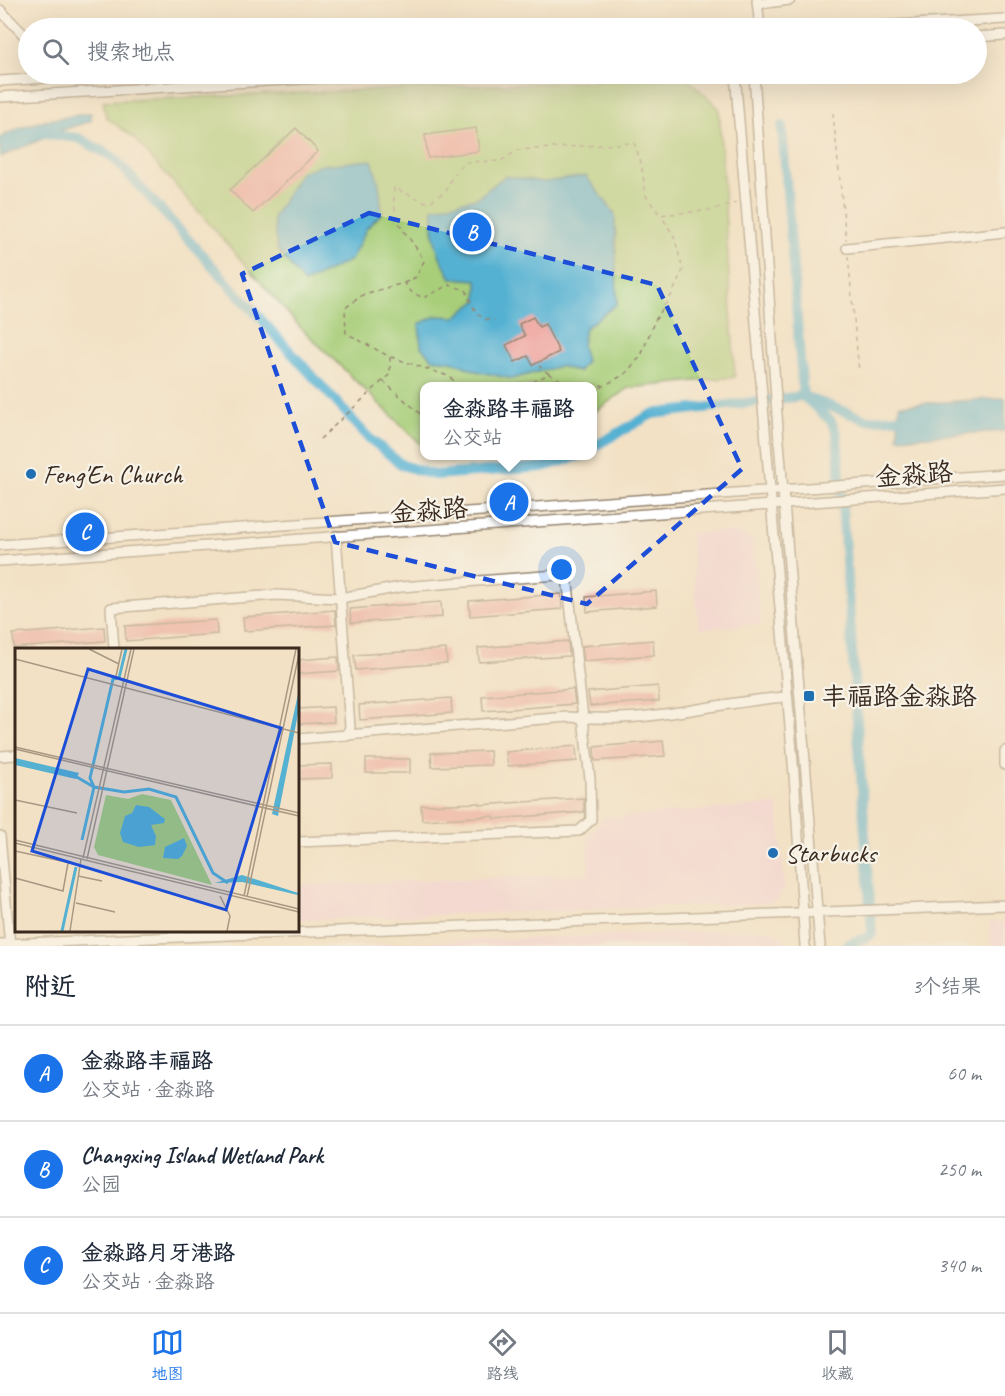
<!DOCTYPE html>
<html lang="zh">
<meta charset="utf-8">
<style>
:root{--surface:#fff;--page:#f2f2f3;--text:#1f2937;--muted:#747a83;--line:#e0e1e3;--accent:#1a73e8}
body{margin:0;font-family:Caveat,"LXGW WenKai TC",sans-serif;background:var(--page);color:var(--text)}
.you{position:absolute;left:562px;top:570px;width:21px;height:21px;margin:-15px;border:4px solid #fff;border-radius:50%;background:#1a73e8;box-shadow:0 0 0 9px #1a73e833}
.badge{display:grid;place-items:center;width:39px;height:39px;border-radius:50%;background:var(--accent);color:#fff;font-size:20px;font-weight:700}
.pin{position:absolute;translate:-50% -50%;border:3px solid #fff;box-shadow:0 2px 6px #0006}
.popup{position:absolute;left:420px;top:382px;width:177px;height:78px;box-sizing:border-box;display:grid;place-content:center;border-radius:12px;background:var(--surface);filter:drop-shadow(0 2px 4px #0005);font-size:20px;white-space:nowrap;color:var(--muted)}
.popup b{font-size:22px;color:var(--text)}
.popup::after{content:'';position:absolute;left:50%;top:100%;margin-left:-12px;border:12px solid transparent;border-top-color:var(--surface)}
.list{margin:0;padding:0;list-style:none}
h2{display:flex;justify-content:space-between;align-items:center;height:78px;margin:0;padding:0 24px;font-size:26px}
h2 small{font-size:20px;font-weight:400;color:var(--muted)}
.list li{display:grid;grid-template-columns:39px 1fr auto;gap:18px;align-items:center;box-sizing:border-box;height:96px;padding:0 24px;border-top:2px solid var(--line)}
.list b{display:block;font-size:22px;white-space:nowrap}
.list p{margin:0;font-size:20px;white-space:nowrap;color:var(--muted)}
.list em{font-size:20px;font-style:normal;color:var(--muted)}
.icon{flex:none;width:33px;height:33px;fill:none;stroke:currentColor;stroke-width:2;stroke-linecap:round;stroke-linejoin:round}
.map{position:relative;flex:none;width:1005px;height:946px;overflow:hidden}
.search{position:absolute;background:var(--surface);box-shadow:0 6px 24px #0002;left:18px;right:18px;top:18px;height:66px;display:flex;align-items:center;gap:15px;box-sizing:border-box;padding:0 21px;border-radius:33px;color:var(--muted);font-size:22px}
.sheet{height:366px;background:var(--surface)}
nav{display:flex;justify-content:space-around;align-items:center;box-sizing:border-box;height:84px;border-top:2px solid var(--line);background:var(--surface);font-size:16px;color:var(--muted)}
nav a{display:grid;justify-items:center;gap:3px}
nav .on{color:var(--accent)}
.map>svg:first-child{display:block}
</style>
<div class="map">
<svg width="1005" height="946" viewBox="0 0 1005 946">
<rect width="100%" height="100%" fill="#f7f3e8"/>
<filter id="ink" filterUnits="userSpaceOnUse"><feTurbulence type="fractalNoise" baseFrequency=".0167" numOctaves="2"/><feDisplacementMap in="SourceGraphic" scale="12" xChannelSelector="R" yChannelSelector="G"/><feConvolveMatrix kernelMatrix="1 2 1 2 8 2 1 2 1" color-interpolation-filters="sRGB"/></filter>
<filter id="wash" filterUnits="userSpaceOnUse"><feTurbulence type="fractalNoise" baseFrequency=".008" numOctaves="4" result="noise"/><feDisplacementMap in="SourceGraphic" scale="24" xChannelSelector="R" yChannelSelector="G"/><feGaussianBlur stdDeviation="1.35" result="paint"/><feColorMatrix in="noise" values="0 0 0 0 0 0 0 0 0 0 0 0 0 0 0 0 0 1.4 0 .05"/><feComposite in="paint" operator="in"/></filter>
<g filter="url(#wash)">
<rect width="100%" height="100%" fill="#f2e1c5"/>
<g fill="#f4cfdc">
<path d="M717 532H736L753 541 761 624 699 629 690 533Z"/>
<path d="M778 804 785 887 778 900 769 903 297 920V885L589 874 588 837 603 818Z"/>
<path d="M990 922H1005V946H991Z"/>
<path d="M763 929 772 931 784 939 786 946H331Z"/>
</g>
<path fill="#a8ce79" stroke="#727c4c" stroke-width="1.5" d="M686 77 719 108 735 377 628 388 593 413V386H425V444H421L300 327 134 138 106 117 103 101Z"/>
<g fill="#54b1d2" stroke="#486e78" stroke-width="1.5">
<path d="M91 113V121L65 129 0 157V138C27 121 60 118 91 113Z"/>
<path d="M372 160 379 184 382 213 367 228 351 260 304 283 277 249 273 218 286 196 300 173 321 165Z"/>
<path d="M505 176 544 182 586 176 615 214 617 304 585 328 582 346 586 361 578 372 560 366 512 379 476 371 451 361 433 359 421 347 419 324 436 316 455 317 477 301V280L451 278C437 255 431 236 433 208L477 198Z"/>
<path d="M1005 398V431L898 438 899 405Z"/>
</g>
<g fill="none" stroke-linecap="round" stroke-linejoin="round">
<g stroke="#54b1d2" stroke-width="10">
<path d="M782 126 803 396 831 421 837 434 872 934C864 941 855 939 846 946"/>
<path d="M36 133 78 138 113 157 369 438 402 465 434 475 542 467 579 456"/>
<path d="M593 447 652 414 803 396 867 420 912 417"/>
</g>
</g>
<g id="blocks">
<g fill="#ed9c97">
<path d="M296 128 318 151 253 213 230 190Z"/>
<path d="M476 128 479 151 428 158 425 135Z"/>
<path d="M533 317 539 327 545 324 559 352 533 365 528 356 515 362 506 345 525 336 519 324Z"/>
<path d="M656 591 657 606 587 612 586 597Z"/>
<path d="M561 594 562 609 470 616 469 601Z"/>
<path d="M441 602 442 617 351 623 350 609Z"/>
<path d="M335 610 336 625 244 631 243 617Z"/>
<path d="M216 620 217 634 126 641 125 626Z"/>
<path d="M104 627 105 641 14 648 13 634Z"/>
<path d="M653 640 654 655 584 661 583 655 582 646Z"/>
<path d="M568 641 569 656 479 662 478 648Z"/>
<path d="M446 649 447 663 356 670 354 655Z"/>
<path d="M338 657 339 671 297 674V660Z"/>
<path d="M658 686 659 701 590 706 588 692Z"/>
<path d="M573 689 575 704 483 711 482 696Z"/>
<path d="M451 698 452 713 360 720 359 705Z"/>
<path d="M333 707 334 722 297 724V709Z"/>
<path d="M663 741 665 756 595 761 594 747Z"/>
<path d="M576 746 577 761 508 766 506 752Z"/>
<path d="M490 751 491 765 432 767 431 753Z"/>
<rect x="366" y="759" width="44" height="14"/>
<path d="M332 764V778L297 779V765Z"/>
<path d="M584 798V812L494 819V816L422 820 421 805 480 803V805Z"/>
</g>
</g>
</g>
<g filter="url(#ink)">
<use href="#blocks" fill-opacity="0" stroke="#968672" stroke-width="1.5"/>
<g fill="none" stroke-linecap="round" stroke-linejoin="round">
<defs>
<g id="minor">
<path d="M757 0 760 28"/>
<path d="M758 4 790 0"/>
<path d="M0 10 28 39"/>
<path d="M839 28 1005 19"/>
<path d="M976 37 1005 35"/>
<path d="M735 74 794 774 805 946"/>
<path d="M754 74 778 429 820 946"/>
<path d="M0 81 109 74"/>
<path d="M0 97 386 74"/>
<path d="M847 248 1005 232"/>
<path d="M336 536 350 727 347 736"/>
<path d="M0 545 1005 474"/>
<path d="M0 561 1005 488"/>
<path d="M114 649 111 608 276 595 340 598 401 587 557 575 567 577 590 779 591 820 579 831 297 842"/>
<path d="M297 739 568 717C597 719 627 719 656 715 700 710 742 700 786 697"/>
<path d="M1005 751V765"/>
<path d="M0 756 16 755"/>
<path d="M0 836 10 946"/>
<path d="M0 944 1005 905"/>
</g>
</defs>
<use href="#minor" stroke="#968672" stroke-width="12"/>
<g stroke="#968672" stroke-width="1.5" stroke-dasharray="4.5 4.5" stroke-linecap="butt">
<path d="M833 113 846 240"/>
<path d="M848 256 859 372"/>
<path d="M404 283 416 277 424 261C407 229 392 229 394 188L428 203 446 191 451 179 465 162 501 161 518 150 634 143 641 162 646 196 660 215 711 210 736 203"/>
<path d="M391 357 448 376 461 386"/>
<path d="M549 374 572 386 603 385"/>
<path d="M383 381 425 418"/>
<path d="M525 386 549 374 539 366"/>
<path d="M593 392 625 374 641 356 654 322 671 296 683 270 674 236 661 216"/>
<path d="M320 439 390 374V357L346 333 345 308 364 294 404 283 410 291 423 298 449 285 466 290C472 305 476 321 495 320"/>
</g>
<use href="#minor" stroke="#fff" stroke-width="9"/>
</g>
</g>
<path d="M0 0H1005V946H0ZM369 213 657 285 742 469 587 604 335 542 242 274Z" fill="#f2e1c5" fill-opacity=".55" fill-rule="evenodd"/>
<path fill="none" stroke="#1d4ed8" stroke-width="4.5" stroke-dasharray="12 8" stroke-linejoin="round" d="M369 213 657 285 742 469 587 604 335 542 242 274Z"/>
<g fill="#1f6fb2" stroke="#f7f3e8" stroke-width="2">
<circle cx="31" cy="474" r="6"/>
<rect x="803" y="690" width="12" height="12" rx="3"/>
<circle cx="773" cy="853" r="6"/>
</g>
<g text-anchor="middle" stroke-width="4.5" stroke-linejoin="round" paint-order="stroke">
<g font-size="26" fill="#3b2a1e" stroke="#f7f3e8" text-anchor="start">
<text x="43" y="483">Feng'En Church</text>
<text x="821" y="705">丰福路金淼路</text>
<text x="785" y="862">Starbucks</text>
</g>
<g font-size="26" fill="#3b2a1e" stroke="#f7f3e8">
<text transform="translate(914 474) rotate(-4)" y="9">金淼路</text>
<text transform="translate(429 510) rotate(-4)" y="9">金淼路</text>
</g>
</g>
<g transform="translate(15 648)">
<rect width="284" height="284" fill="#f2e1c5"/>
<path d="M127 146 156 152 197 237 83 207 79 199 91 147 113 151Z" fill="#a8ce79"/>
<path d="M283 46V66L263 168 257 166ZM0 110 64 125 61 131 0 117ZM121 157 134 159 150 171 149 175 136 177 141 188 140 197 124 199 108 194 105 185 110 168 117 165ZM169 190 172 198 167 208 163 211 148 210 150 199ZM227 227 283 245V247L227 234 200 235Z" fill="#54b1d2"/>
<path fill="none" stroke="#54b1d2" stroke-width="3" d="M60 128 79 139 109 144 134 141 161 149 198 225 213 235M67 192 79 139 75 130 98 31 104 30 111 1M47 283 61 219"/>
<path fill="none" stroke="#a99882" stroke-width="1.5" d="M74 1 104 16M0 11 284 85M101 28 107 1M0 99 284 165M0 101 284 168M0 152 62 165M0 192 284 261M0 195 284 264M0 203 65 217M68 210 116 1M72 211 119 1M63 228 87 233M0 230 48 243 53 215M205 248 215 268 212 283M229 248 281 1M232 249 284 6M61 255 100 264M55 283 66 211"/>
<path fill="#1d4ed8" fill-opacity="0.15" stroke="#1d4ed8" stroke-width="3" d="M73 21 266 80 211 262 17 203Z"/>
<rect width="284" height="284" fill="none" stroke="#3b2a1e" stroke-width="3"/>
</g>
</svg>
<div class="you"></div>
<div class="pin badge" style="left:509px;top:502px">A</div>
<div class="popup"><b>金淼路丰福路</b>公交站</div>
<div class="pin badge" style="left:472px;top:232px">B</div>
<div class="pin badge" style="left:85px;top:532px">C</div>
<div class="search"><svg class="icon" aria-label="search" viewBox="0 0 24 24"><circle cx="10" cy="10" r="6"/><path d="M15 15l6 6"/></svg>搜索地点</div>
</div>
<section class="sheet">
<h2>附近<small>3个结果</small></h2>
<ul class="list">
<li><span class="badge">A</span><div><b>金淼路丰福路</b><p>公交站 · 金淼路</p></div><em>60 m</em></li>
<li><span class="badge">B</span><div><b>Changxing Island Wetland Park</b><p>公园</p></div><em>250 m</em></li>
<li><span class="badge">C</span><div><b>金淼路月牙港路</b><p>公交站 · 金淼路</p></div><em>340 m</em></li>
</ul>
</section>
<nav>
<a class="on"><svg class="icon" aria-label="map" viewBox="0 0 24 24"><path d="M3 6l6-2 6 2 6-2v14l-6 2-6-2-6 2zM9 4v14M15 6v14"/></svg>地图</a>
<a><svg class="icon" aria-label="directions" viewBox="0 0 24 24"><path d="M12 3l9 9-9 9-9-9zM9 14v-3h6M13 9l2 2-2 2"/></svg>路线</a>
<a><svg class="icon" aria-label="saved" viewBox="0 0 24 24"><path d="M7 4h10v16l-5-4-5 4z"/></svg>收藏</a>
</nav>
